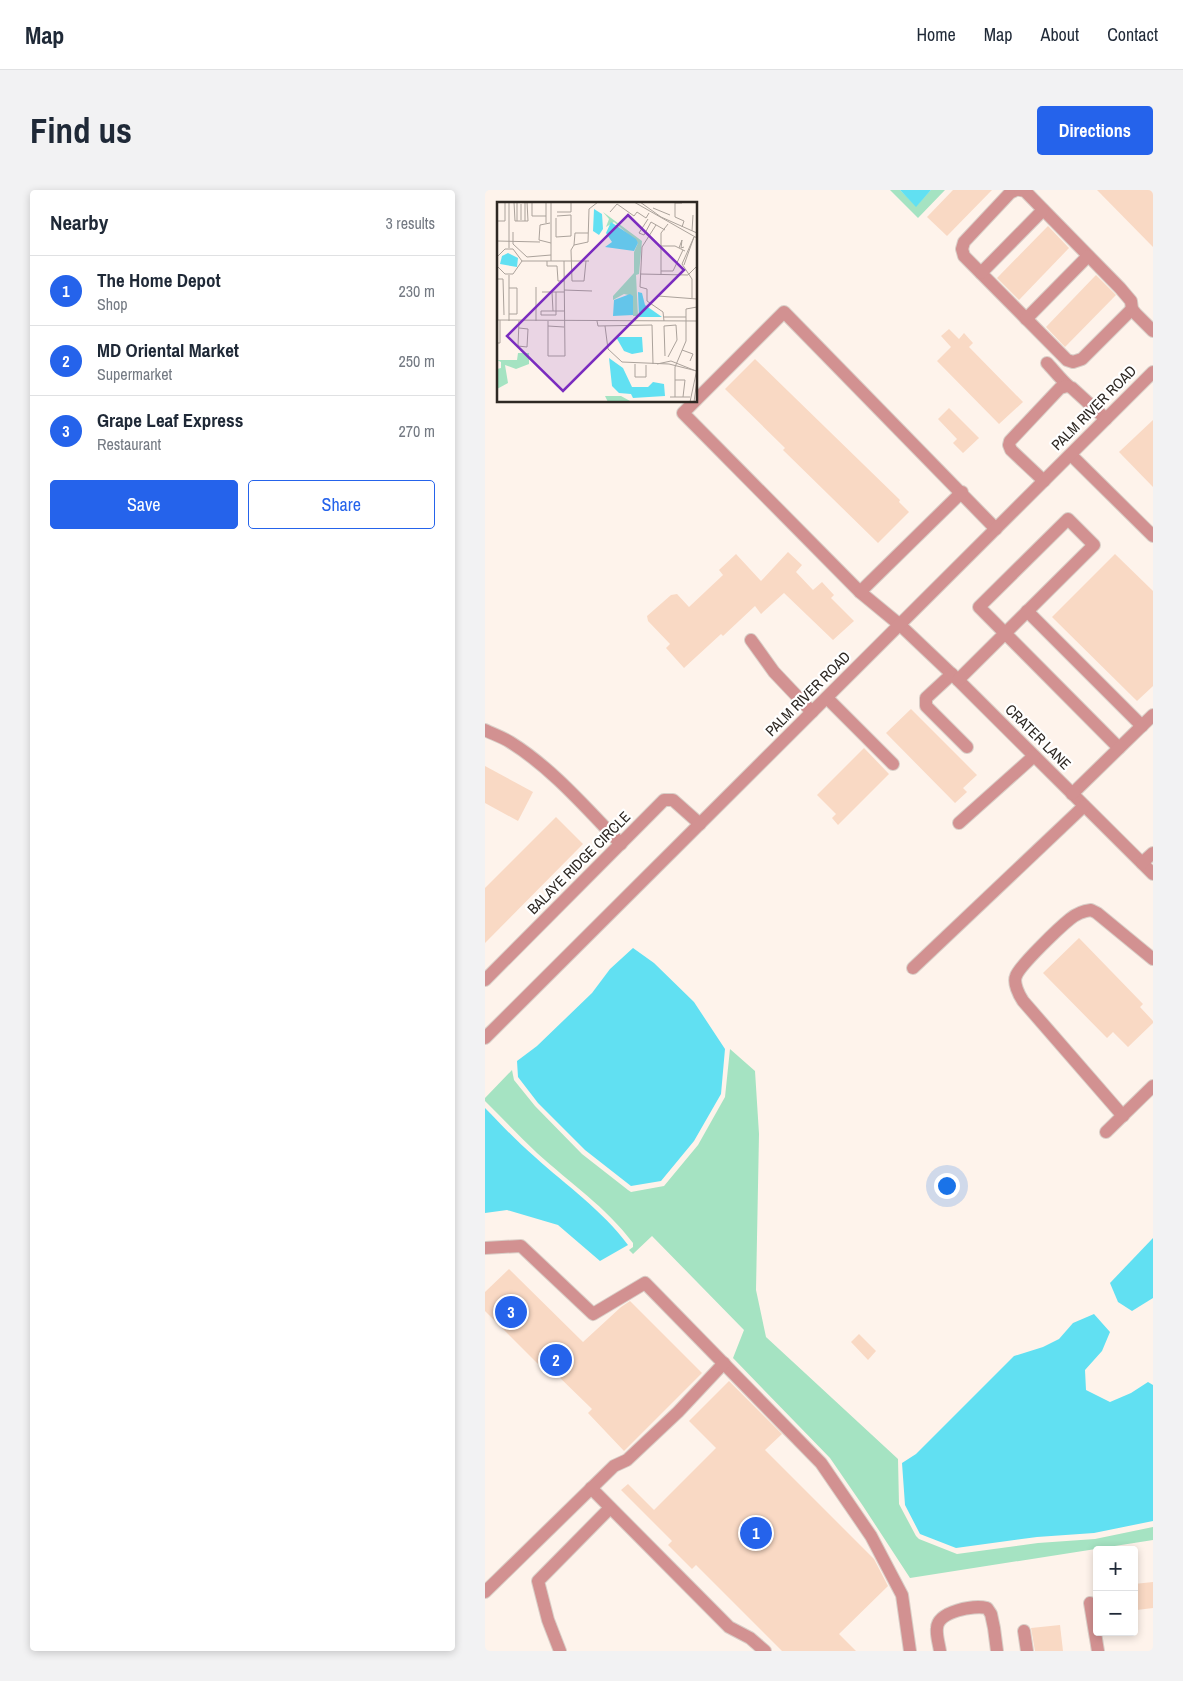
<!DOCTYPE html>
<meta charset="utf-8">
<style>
:root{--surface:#fff;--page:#f2f2f3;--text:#1f2937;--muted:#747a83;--line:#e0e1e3;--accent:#2563eb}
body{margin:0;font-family:"Archivo Narrow",sans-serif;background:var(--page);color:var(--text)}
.controls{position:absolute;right:15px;bottom:15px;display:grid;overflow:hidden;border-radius:5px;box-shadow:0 2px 8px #0003}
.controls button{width:45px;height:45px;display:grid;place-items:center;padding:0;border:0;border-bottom:1px solid var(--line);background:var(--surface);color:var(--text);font:25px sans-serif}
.you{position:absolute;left:461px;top:995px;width:18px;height:18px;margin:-12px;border:4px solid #fff;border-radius:50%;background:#1a73e8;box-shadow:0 0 0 8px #1a73e833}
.badge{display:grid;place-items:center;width:32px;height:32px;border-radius:50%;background:var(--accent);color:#fff;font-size:16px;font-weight:700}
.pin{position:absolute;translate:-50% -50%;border:2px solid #fff;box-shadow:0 1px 5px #0006}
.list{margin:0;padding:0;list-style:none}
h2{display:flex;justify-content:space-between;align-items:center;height:65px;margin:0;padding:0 20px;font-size:21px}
h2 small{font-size:16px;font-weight:400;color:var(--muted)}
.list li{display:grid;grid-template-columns:32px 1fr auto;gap:15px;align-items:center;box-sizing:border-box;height:70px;padding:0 20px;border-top:1px solid var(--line)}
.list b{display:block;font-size:19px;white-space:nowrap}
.list p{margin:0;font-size:16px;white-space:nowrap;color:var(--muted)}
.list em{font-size:16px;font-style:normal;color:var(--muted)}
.actions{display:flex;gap:10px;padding:15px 20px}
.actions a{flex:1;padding:11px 0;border:1px solid var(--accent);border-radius:5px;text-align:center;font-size:18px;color:var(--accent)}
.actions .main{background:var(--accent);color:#fff}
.map{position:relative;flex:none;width:668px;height:1461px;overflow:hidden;border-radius:5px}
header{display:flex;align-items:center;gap:30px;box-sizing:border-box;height:70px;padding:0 25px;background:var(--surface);border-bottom:1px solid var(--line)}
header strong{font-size:24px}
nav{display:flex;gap:28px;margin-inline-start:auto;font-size:18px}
.intro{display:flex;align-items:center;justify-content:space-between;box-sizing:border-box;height:120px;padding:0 30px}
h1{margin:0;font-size:35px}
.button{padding:12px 22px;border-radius:5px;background:var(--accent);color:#fff;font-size:18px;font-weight:700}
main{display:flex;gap:30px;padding:0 30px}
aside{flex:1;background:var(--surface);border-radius:5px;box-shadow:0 2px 8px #0003}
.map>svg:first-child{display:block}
</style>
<header>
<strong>Map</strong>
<nav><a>Home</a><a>Map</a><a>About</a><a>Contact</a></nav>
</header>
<div class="intro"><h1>Find us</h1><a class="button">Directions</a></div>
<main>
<aside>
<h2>Nearby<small>3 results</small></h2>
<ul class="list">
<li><span class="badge">1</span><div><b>The Home Depot</b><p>Shop</p></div><em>230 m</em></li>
<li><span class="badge">2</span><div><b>MD Oriental Market</b><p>Supermarket</p></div><em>250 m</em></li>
<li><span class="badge">3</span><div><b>Grape Leaf Express</b><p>Restaurant</p></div><em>270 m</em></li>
</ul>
<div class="actions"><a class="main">Save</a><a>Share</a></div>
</aside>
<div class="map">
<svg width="668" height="1461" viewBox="0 0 668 1461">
<rect width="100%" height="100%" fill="#fef3eb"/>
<g fill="#a5e3c2">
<path d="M405 0H415L431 16 446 0H460L433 28Z"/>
<path d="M245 859 270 881 274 944 271 1100 281 1147 413 1269 414 1314 431 1346 434 1349 472 1364 553 1353 610 1349 668 1337V1350L425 1388 378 1316 345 1268 248 1168 259 1140 167 1046 148 1064 144 1060 148 1057V1053C121 1017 85 993 52 963 34 946 17 928 0 911V908L27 880 29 890 50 916 97 964 143 1000 146 1002 179 996 213 955 240 907Z"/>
</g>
<g fill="#61e0f2">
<path d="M415 0H446L431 17Z"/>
<path d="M148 758 169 773 209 812 240 859 236 904 209 951 176 991 146 996 100 960 53 913 33 887 32 871 52 856 107 803 125 779Z"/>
<path d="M0 918C16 934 32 952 50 967 82 996 117 1020 143 1055L115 1071 73 1035 22 1020 0 1023Z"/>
<path d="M668 1048V1108L647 1121 633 1112 625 1093Z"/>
<path d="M609 1124 625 1142 617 1161 600 1180 601 1200 625 1212 646 1203 663 1192 668 1195V1331L609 1343 552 1347 471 1358 435 1344 420 1315 417 1273 431 1264 529 1166 558 1157 574 1149 588 1133Z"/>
</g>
<g fill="#f9d9c4">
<path d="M468 0H507L462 46 442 27Z"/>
<path d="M612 0H668V57Z"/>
<path d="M563 36 584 58 534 110 512 88Z"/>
<path d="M611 85 631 105 580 157 561 137Z"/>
<path d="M464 139 474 149 479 143 488 153 484 157 538 212 514 234 452 171 466 157 456 146Z"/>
<path d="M270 169 415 310 414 312 424 322 393 353 298 260 300 258 240 199Z"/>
<path d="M464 218 494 248 478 263 468 253 472 249 453 229Z"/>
<path d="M668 230V297L634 262Z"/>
<path d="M303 362 317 375 311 382 328 400 337 392 349 405 346 408 369 431 348 450 299 403 276 424 270 416 238 446 236 444 199 478 181 458 185 454 163 431 162 426 186 405 192 404 204 417 238 385 234 380 251 364 276 391Z"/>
<path d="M630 364 668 401V496L652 511 567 427Z"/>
<path d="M426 519 492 585 478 598 482 602 470 613 401 543Z"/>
<path d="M379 558 404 584 353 635 347 628 351 624 332 605Z"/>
<path d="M0 576 48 602 33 631 0 613Z"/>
<path d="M71 627 98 654 0 753V698Z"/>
<path d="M594 748 658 814 655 817 668 831V833L643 857 628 842 622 848 558 783Z"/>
<path d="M24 1079 98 1152 136 1117 145 1111 217 1183 139 1261 103 1223 107 1219 70 1183 66 1187 0 1121V1102Z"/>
<path d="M374 1144 391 1161 383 1170 366 1152Z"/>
<path d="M244 1191 297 1244 280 1260 389 1369 403 1396 354 1444 371 1461H297L211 1375 207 1379 183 1355 187 1351 136 1300 143 1294 169 1320 231 1258 204 1231Z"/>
<path d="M668 1392V1418L652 1420 649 1394Z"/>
<path d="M575 1435 578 1461H550L546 1438Z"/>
</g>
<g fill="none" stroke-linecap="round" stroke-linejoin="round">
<defs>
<g id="minor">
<path d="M531 0 525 3 479 52 477 59 479 66 582 170 588 172 597 169 647 119"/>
<path d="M535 0 540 1 635 98 646 111 647 119 651 124 668 141"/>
<path d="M496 83 558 20"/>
<path d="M541 129 603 66"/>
<path d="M562 173C568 179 581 196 587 198L621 229"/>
<path d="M211 210 299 122 511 339"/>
<path d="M210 211 198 223 375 402 415 435 473 490 668 684"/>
<path d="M586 265 668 346"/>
<path d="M559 291 526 260 524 255 525 251 575 198 582 196"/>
<path d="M375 402 477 302"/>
<path d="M542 421 657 536"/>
<path d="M266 450 289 482 327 522"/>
<path d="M467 484 441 508V516L482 557"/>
<path d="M473 490C518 445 564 400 609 355L583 329 494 417 634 558"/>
<path d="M342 508 408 574"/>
<path d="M0 540C8 544 17 547 25 552 67 578 101 618 136 654"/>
<path d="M587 604 668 525"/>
<path d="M474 633 549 566"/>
<path d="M657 673 668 663"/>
<path d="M428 778 599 616"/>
<path d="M0 790 179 610H188L215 634"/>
<path d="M0 848 668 182"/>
<path d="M638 926 538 811C534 805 528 793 531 786 535 775 575 737 585 729 591 724 598 721 606 720L612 723 668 769"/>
<path d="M621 942 668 896"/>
<path d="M0 1058 36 1056 108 1124 160 1093 336 1273 386 1346 417 1405 425 1461"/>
<path d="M106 1298 244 1437 265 1448 280 1461"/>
<path d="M0 1402 129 1276 142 1270 193 1222 239 1173"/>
<path d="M605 1413 613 1461"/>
<path d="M539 1441 542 1461"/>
<path d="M75 1461 63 1430 53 1391 125 1318"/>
<path d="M455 1461C454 1454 451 1445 452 1438 453 1421 489 1415 502 1418L506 1424 509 1438 512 1461"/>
</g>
</defs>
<use href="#minor" stroke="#d9cec7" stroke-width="14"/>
<use href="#minor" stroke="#d29191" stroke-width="12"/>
</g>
<g text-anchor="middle" stroke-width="4.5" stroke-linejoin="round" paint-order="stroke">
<g font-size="15" fill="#2e2823" stroke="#fff">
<text transform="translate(609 218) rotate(-45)" y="5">PALM RIVER ROAD</text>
<text transform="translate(323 504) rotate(-45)" y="5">PALM RIVER ROAD</text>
<text transform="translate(553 547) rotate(45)" y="5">CRATER LANE</text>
<text transform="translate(94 673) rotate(-45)" y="5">BALAYE RIDGE CIRCLE</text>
</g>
</g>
<g transform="translate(12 12)">
<rect width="200" height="200" fill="#fef3eb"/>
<path d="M106 10 145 39 142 72 139 73 141 114H136V94L127 92 116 98V94L137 71V50L141 41 117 20 109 25 112 17ZM21 151H32V162L19 167 8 163 11 181 0 187V167L4 166V160L0 158H20ZM108 194H124L133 199 158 200H111Z" fill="#a5e3c2"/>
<path d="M97 7 105 12 106 27 102 33 96 29ZM114 20 139 37 141 41 137 49 108 45 115 40 109 31ZM11 51 21 56 20 65 3 62 5 54ZM141 90 145 91 148 103 165 115H142ZM133 92 136 94V113L116 114 117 98ZM119 135H145L146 150 135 152 127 149ZM112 156 126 166 135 185H151L156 180 167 182 168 194 136 196 134 192 122 191 115 184Z" fill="#61e0f2"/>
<path fill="none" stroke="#aba29b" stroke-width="1" d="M12 0V46M17 0 18 19H31L30 0M35 0V14H49M49 0V21M54 0V59M137 0 200 36M143 0 164 15 200 31M185 1H178V15L187 19 185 25M24 2V18M156 6 173 13M60 10H74V0M113 10 120 2 137 14 140 10 149 16 152 11M59 16V35L74 34V13L60 14M151 17 142 31 147 33 154 20M0 19H8V0M20 19V0M28 19V0M154 20 168 28M53 21 43 23 42 38 54 41M159 23 145 45 143 85 150 87V99L166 110 167 119M195 29 196 13M16 30V42L30 55 54 53M0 39 43 40M77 43 78 31H91M163 44H178L188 49M182 46 185 38 184 46 187 45M0 55 8 47H16L25 59 16 72H8L0 64M25 59H92M50 59V64H60L61 79H67M89 59 87 79H75L74 48 77 43 91 40 92 7 101 0M187 63 197 35M164 69H176L186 48M143 72 191 73 200 64M12 73V119M164 73V31L171 22M0 77H6L7 113M39 85V119M67 88 95 89M45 90H67M55 90 56 109M59 90V113H44V109H67M161 94 200 97M195 96V77L185 62 197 35M12 112H20V86H12M167 115H189M0 118 200 119M51 119V154H68L67 59M100 119 101 124 155 123 156 162M51 124 67 125M108 124 111 147 125 160 172 162 200 169M22 126 31 127 30 145 21 144 22 119M0 141H3V118M185 148 196 152 193 159M168 154 167 124 179 123 180 138 171 155M138 162V175H149V163M160 162 174 159 199 169M178 178H188L186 195M173 195H193M178 195V165L189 139V107L200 105M193 200 200 167M197 200 200 178"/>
<path fill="#7b2cbf" fill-opacity="0.15" stroke="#7b2cbf" stroke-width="2.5" d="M131 13 187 68 66 189 10 134Z"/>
<rect width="200" height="200" fill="none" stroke="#2e2823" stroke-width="2.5"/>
</g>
</svg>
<div class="controls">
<button>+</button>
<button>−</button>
</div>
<div class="you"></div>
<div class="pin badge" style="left:271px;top:1343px">1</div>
<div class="pin badge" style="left:71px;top:1170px">2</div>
<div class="pin badge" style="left:26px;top:1122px">3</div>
</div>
</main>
